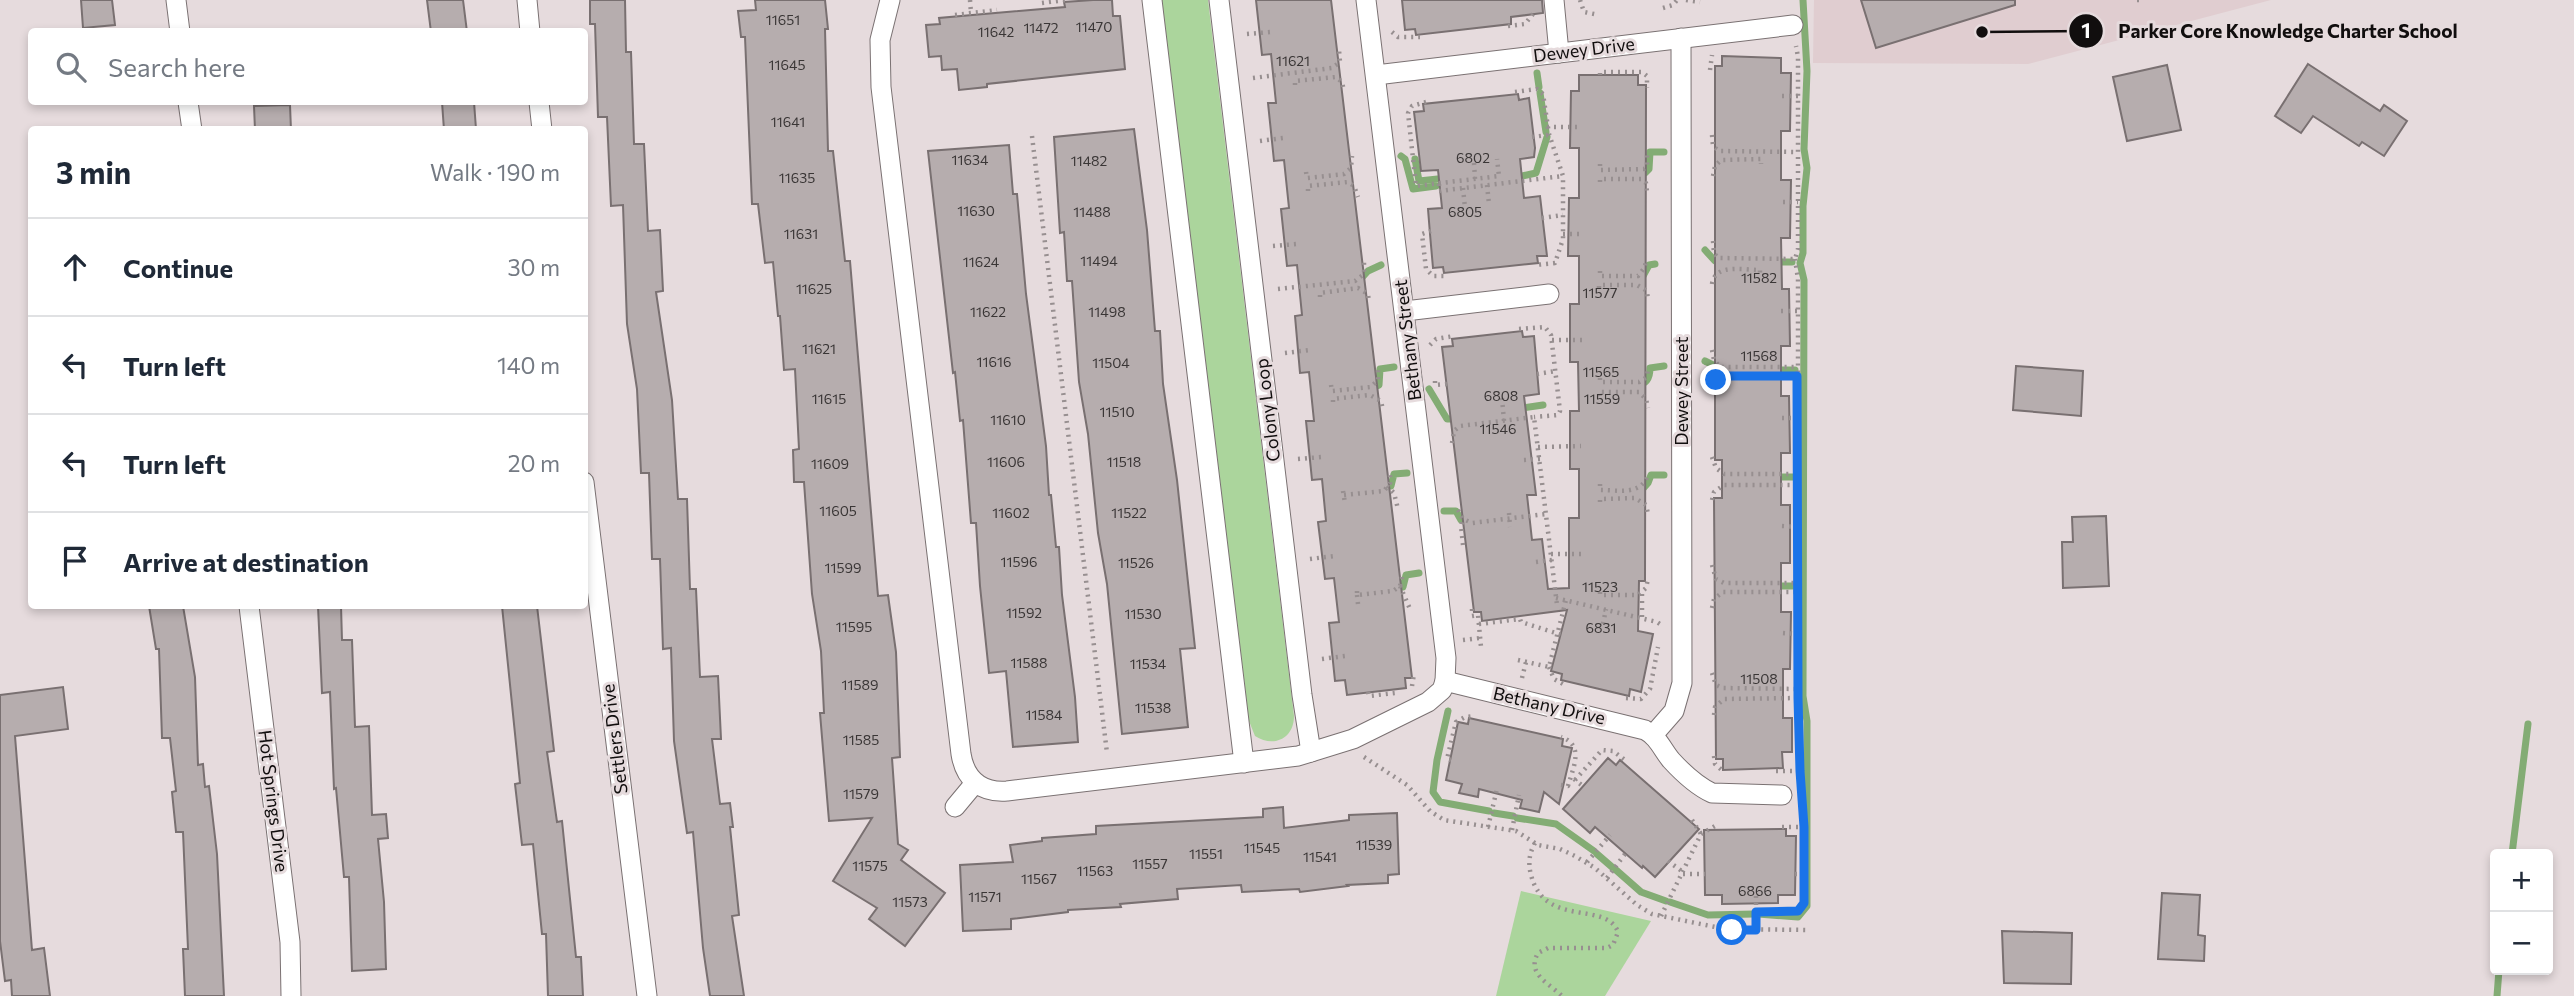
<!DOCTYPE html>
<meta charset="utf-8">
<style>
:root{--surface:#fff;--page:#f6f6f7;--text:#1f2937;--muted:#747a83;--line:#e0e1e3}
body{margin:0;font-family:Commissioner,sans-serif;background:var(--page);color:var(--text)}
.controls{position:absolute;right:21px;bottom:21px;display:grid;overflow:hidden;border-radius:7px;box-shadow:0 4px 10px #0003}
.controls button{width:63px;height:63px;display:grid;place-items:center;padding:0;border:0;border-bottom:2px solid var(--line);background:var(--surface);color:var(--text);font:35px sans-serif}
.stop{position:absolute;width:21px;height:21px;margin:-16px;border:5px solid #1a73e8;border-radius:50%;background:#fff}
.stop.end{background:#1a73e8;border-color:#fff;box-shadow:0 2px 7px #0008}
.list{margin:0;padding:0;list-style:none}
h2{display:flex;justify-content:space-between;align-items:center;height:91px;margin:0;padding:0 28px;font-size:30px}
h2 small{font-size:23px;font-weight:400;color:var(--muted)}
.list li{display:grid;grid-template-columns:46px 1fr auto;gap:21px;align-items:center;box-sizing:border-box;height:98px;padding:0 28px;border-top:2px solid var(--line)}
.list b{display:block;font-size:26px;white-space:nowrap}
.list em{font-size:23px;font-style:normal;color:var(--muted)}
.icon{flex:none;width:38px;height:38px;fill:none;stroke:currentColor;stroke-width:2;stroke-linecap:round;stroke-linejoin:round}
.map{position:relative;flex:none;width:2574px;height:996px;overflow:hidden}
.search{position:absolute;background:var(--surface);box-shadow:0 4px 10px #0003;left:28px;top:28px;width:560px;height:77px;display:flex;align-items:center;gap:18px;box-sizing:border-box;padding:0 24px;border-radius:7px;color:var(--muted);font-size:26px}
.panel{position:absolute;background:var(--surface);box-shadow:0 4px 10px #0003;left:28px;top:126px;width:560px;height:483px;border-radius:7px}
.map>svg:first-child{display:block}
</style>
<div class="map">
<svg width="2574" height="996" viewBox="0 0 2574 996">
<rect width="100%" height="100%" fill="#e6dbdd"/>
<path fill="#e0cdd0" d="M1814 0H2271L2028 64 1813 63Z"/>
<g fill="#abd59c">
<path d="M1162 0H1208L1294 716C1294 739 1273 748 1255 736L1249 721Z"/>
<path d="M1521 891 1651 921 1605 996H1496Z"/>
</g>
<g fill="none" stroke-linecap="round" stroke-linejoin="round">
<g stroke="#83ac74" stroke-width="7">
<path d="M1537 73 1539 87"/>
<path d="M1540 93 1546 132"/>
<path d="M1401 156 1405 159 1413 189 1436 186"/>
<path d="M1415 159 1419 181 1447 178"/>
<path d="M1638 173H1645L1649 169 1650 152H1664"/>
<path d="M1513 178 1536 173 1547 137"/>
<path d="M1705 250 1715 261 1724 262"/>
<path d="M1775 262H1792"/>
<path d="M1643 276 1649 265 1655 264"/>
<path d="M1357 283 1368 271 1381 265"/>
<path d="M1705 361 1723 370"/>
<path d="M1774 370H1795"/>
<path d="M1637 385C1648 384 1650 377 1650 368L1664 366"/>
<path d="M1370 389 1379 385 1380 369 1394 367"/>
<path d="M1429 389 1447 419H1458"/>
<path d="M1516 409 1543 405"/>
<path d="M1773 477H1795"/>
<path d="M1391 486 1394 474 1407 473"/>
<path d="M1640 492 1648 483 1651 475H1664"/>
<path d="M1444 511H1456L1461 520"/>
<path d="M1771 586H1796"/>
<path d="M1403 587 1406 575 1419 573"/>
<path d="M1448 711 1437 760 1433 792 1440 802 1489 811"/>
<path d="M1494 813 1513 816"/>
<path d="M1517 818 1556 824 1594 851"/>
<path d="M1597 854 1612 867"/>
<path d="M2512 854 2528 724"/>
<path d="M1616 870 1641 892 1666 901"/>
<path d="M1670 902 1708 915 1754 914"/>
<path d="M1758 914 1798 917 1807 906V721L1803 696 1804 280 1800 263 1803 253V206L1807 168 1804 149 1807 71 1803 0"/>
<path d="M2497 996 2499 970"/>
</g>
</g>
<g fill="#b6adae" stroke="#797071" stroke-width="2">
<path d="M81 0H112L115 25 83 28Z"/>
<path d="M427 0H463L467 32H431Z"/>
<path d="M590 0H625L626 52H631L634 144H644L648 231 660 230 663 291 656 292 672 400 678 499H687L690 589H696L700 677 718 676 721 739H712L720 804 730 803 733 827H730L739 915 732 916 744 996H710L703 948 693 832 687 833 674 741 671 648 663 649 660 559H652L649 473H641L637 389 627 324 623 205 611 206 607 117H598L595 24H590Z"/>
<path d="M755 0H825L828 29H825L828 151H833L845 261H850L878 596 888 595 896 652 900 757 892 758 898 844 908 850 901 860 945 893 905 946 869 919 877 908 833 881 872 818 829 821 820 713H824L821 651 812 594 804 482H794L793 450 799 449 795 369 784 370 780 316H778L773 262 765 263 758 204H752L745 37H741L738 11 756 10Z"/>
<path d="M1093 0H1112L1113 16H1120L1125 69 987 84V87L959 90 957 69 942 70 941 56 929 57 926 25 940 24 939 18 1065 7 1064 2Z"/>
<path d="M1256 0H1331L1412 678H1405L1406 688 1347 695 1345 680 1335 681 1329 623 1339 622 1334 578 1325 579 1318 522 1326 521 1322 479 1312 480 1306 421H1314L1309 372 1300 373 1295 316 1302 315 1297 265 1287 266 1281 209 1289 208 1284 160 1274 161 1268 103H1276L1271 54 1262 55Z"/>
<path d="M1402 0H1542L1543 13 1511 17V24L1416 35 1415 29 1405 30Z"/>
<path d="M1861 0H2015V5L1876 48Z"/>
<path d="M1722 56 1781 58V73H1791L1790 131H1781V180H1791L1790 238H1781L1782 289H1789L1790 346H1781V396H1789L1790 453H1781V505H1790V563H1781V612H1791L1790 669H1783V718H1792V752H1782L1783 768 1723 770V759H1716L1714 498H1722V460H1715V66H1722Z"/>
<path d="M2308 64 2380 111 2384 105 2407 121 2384 156 2362 142 2359 146 2313 116 2301 133 2275 116Z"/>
<path d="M2167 65 2181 130 2127 141 2113 77Z"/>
<path d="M1579 75H1638V85H1646L1645 581H1639L1638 631 1653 634 1641 692 1630 689 1629 696 1561 680 1562 674 1551 671 1567 610 1482 621 1481 612H1474L1442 347 1453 346 1452 339 1522 331 1523 337 1534 336 1539 394 1524 396 1536 495H1527L1532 540 1542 539 1548 589 1569 588V518H1579V469H1570V411H1579L1578 362H1570V304H1579V256H1568L1569 198H1579V148H1570L1571 91H1579Z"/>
<path d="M1518 94 1519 100 1529 98 1535 148 1534 157 1520 159 1524 198 1540 196 1547 256H1537L1538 263 1444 273 1443 267 1433 268 1430 234 1428 209 1442 208 1438 170 1421 171 1414 112 1424 111 1423 104Z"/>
<path d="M442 102H474L476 129 444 130Z"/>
<path d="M290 105 291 130H255L254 106Z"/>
<path d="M1134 129 1147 230 1155 331H1160L1163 384 1177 480 1195 648 1180 649 1188 727 1122 734 1107 584 1098 533 1088 434 1079 382 1072 281H1067L1064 232 1060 233 1054 137Z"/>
<path d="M1009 145 1013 194H1017L1026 294 1046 446 1049 495H1051L1056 547H1059L1062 595 1075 697 1078 742 1013 747 1006 671 989 673 980 586 976 523H971L963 420 960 421 955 372 953 373 928 151Z"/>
<path d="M2016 366 2083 371 2081 416 2013 410Z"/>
<path d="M2106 516 2109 586 2063 588 2062 542H2073L2072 517Z"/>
<path d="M149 606H183L195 677 198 765 203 764 205 787 209 786 217 854 224 996H185L183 949H188L183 832H176L172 792 176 791 170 738H162L159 649H156Z"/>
<path d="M318 606H341L342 640H352L355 727 369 726 372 815 386 814 388 838 378 839 384 902 386 969 352 971 349 877H344L336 788 334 789 330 692 322 693Z"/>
<path d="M502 606H537L554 751 547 752 557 822 562 821 576 957H581L583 996H548L546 934H542L533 844 522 845 515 784 520 783Z"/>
<path d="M63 687 68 729 15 736 32 950 44 948 50 996H12L11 980 5 981 0 941V695Z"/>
<path d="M1469 718 1563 739 1562 746 1572 748 1559 804 1544 792 1539 812 1520 808 1522 800 1479 789 1478 797 1459 793 1462 784 1446 780 1458 722 1468 724Z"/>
<path d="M1608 758 1616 765 1620 760 1699 829 1655 877 1643 866 1642 868 1595 827 1590 833 1563 809Z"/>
<path d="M1283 807 1284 828 1349 820V815L1397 813 1399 874 1388 875V883L1347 885 1348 886 1300 892 1299 889 1242 892 1241 885 1177 889 1178 899 1120 904 1121 907 1068 910V912L1011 919V929L963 931 960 865 1013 862 1010 845 1042 841V838L1096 834V826L1263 817V809Z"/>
<path d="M1786 829V836H1796L1795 895H1778V903L1722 904V895H1705L1704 830Z"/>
<path d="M2162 893 2200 895 2198 935 2205 936 2204 961 2158 959Z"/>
<path d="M2002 931 2072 933 2071 984 2004 983Z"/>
</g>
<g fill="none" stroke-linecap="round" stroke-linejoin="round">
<defs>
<g id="minor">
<path d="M176 0 180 32"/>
<path d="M527 0 530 32"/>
<path d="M890 0 880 40 881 87 961 754C965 779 981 793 1007 791L1298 756 1353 739 1428 702 1442 690 1445 681 1645 730C1658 737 1662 749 1671 760 1682 772 1697 786 1712 793L1782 795"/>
<path d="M1152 0 1244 763"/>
<path d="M1219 0 1302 695 1311 752"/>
<path d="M1366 0 1446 658 1445 681"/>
<path d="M1554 0 1559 53"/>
<path d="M1376 75 1793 25"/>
<path d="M188 102 192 130"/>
<path d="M539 102 542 130"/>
<path d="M1405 311 1549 294"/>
<path d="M584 482 647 996"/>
<path d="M249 606 290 942 291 996"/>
<path d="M1653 735 1674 711 1682 683 1681 38"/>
<path d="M955 807 975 783"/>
</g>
</defs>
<use href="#minor" stroke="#7a7172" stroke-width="21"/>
<g stroke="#978f90" stroke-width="4.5" stroke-dasharray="2 5" stroke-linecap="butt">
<path d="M970 0 971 13"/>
<path d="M1580 0 1584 12 1599 15"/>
<path d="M1686 0 1700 2"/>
<path d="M2137 0H2140"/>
<path d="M1042 3 1066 0"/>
<path d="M1663 8 1673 5 1677 0"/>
<path d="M955 15 997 10"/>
<path d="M1508 26 1525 24 1533 14"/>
<path d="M1392 32 1398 37H1420"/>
<path d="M1247 34 1271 32"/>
<path d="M1710 70 1712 55"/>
<path d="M1600 75V72H1642L1647 76V88"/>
<path d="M1253 78 1332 68 1340 62 1339 50"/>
<path d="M1295 85V81L1336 77 1342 82 1344 91"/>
<path d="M1515 92 1537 89 1543 94 1549 134 1563 176V239L1555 263 1535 265"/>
<path d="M1782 96H1798"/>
<path d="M1426 102 1412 106 1408 113 1416 186 1499 176 1497 159"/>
<path d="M1547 127H1581"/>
<path d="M1712 135 1713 146 1719 151 1798 152V57L1796 46"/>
<path d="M1032 136 1107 753"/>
<path d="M1532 137 1548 135"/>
<path d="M1260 141 1283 138"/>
<path d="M1474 163 1475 179"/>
<path d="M1600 164V170L1644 169 1647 167V152"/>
<path d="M1306 172 1307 178 1344 174 1351 168 1352 156"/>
<path d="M1713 176 1715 166 1721 160 1761 159V164"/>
<path d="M1600 182V179H1641L1646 183 1647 192"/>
<path d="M1439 184V191L1563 176"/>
<path d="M1487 185 1489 204"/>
<path d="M1463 188 1465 208"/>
<path d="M1308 191V186L1348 182 1354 186 1358 197"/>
<path d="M1783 202H1798"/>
<path d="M1542 218 1563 215"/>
<path d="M1431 231 1422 234 1426 269 1433 276H1447"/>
<path d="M1563 234H1582"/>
<path d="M1713 241 1714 253 1718 258 1795 259 1798 249V152"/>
<path d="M1273 246 1297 244"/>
<path d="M1600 271V276H1638L1645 267 1646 260"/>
<path d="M1712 284C1715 263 1743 270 1760 270V273"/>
<path d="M1599 288V285H1637L1647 291 1648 301"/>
<path d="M1278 289 1355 281 1364 274V262"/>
<path d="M1320 297V293L1358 288 1368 294 1369 303"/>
<path d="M1781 311H1797"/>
<path d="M1519 329 1545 327 1551 335 1560 411 1558 415 1534 417"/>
<path d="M1552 340H1582"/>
<path d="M1430 345 1436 339 1454 336"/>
<path d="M1712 350 1714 360 1720 367H1797"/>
<path d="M1285 353 1310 350"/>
<path d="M1537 374 1556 371"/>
<path d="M1600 378V382H1639L1647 377 1648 368"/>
<path d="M1435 381V385L1448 384"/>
<path d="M1331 385 1332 391 1371 387 1378 380V369"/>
<path d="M1712 392V385L1721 377 1797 376"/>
<path d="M1600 396 1599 392H1639L1646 399 1648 408"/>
<path d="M1502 398 1504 421"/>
<path d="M1333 402V399L1370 395 1381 401 1383 410"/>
<path d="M1782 418H1797"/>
<path d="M1452 443 1454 431 1460 426 1534 417 1557 605"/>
<path d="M1538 447 1581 446"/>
<path d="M1712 457 1716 468 1724 474H1797"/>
<path d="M1298 459 1322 457"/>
<path d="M1524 460 1540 459"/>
<path d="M1600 484V490C1618 490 1642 496 1648 474"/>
<path d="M1387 486 1394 493 1398 509"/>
<path d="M1343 491 1345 503"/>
<path d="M1344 495 1384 491 1390 483V475"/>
<path d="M1712 500 1714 492 1724 485H1798"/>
<path d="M1600 502V499L1635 498 1646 505 1648 514"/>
<path d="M1458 510 1463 519 1472 523 1546 514"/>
<path d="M1509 513 1510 527"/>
<path d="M1782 526 1798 527"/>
<path d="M1463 545 1461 526 1463 519"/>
<path d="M1551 554H1581"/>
<path d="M1310 559 1334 556"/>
<path d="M1536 562 1552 560"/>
<path d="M1712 565 1716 579 1724 583H1798V279L1795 259"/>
<path d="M1400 586 1410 609"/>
<path d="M1357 591V595L1393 591 1400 586 1402 577"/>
<path d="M1600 592V595H1638L1646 588 1648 579"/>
<path d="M1642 594V617"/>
<path d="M1357 595 1358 604"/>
<path d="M1556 598 1657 622 1660 624"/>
<path d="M1712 608 1714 599 1723 592H1798"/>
<path d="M1472 609V616L1478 615 1481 647"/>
<path d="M1479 624 1520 619 1521 622 1562 635"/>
<path d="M1603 624 1606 609"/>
<path d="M1783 633 1798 634"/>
<path d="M1463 640 1480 638"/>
<path d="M1322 659 1345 656"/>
<path d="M1518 660 1549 667 1566 600"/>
<path d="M1549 667 1554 679 1563 684"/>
<path d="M1712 673 1716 685 1722 688 1798 689V583"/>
<path d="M1522 678 1526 662"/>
<path d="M1412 686 1414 674"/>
<path d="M1798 689 1801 784"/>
<path d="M1368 692 1369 696 1395 693"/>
<path d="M1626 698 1641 699 1650 689 1658 647"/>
<path d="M1714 715 1715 707 1724 699 1798 698"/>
<path d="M1714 756 1715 764 1724 772"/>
<path d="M1364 757 1407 785 1430 811 1444 820 1516 831 1538 845 1560 849 1575 856 1595 868 1637 905 1652 914 1725 929 1810 930"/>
<path d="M1451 760 1447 759 1456 722 1465 717 1474 716"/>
<path d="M1776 771H1800"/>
<path d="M1574 779 1584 787"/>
<path d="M1575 780 1602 750 1613 751 1625 760"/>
<path d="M1561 785 1568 786C1573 768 1585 745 1561 737"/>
<path d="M1692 820 1701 834"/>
<path d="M1488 827 1497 789"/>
<path d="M1782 827H1804L1802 803"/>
<path d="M1512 830 1519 795"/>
<path d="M1535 843C1529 853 1528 864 1531 875 1545 929 1606 900 1618 932L1613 945 1607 948H1548L1538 953C1526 974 1549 983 1562 996"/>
<path d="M1668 861 1683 872"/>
<path d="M1587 862 1610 835"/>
<path d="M1683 874H1705"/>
<path d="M1795 874H1804"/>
<path d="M1607 878 1628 850"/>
<path d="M1756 896V930"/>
<path d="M1756 912 1798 911 1804 903V827"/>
<path d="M1661 916 1701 834 1715 826"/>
</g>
<use href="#minor" stroke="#fff" stroke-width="19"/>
</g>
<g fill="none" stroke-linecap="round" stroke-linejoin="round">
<path stroke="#1a73e8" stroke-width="9" d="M1716 380 1723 376H1797L1798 698 1800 771 1804 827V903L1798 911 1756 912V930H1732"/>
</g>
<g text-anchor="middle" stroke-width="6" stroke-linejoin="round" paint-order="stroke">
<g font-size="14" fill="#3a3636">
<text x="783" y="25">11651</text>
<text x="1094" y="32">11470</text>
<text x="1041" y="33">11472</text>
<text x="996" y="37">11642</text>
<text x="1293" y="66">11621</text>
<text x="787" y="70">11645</text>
<text x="788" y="127">11641</text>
<text x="1473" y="163">6802</text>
<text x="970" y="165">11634</text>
<text x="1089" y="166">11482</text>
<text x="797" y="183">11635</text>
<text x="976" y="216">11630</text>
<text x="1092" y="217">11488</text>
<text x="1465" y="217">6805</text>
<text x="801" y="239">11631</text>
<text x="1099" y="266">11494</text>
<text x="981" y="267">11624</text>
<text x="1759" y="283">11582</text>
<text x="814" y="294">11625</text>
<text x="1600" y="298">11577</text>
<text x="988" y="317">11622</text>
<text x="1107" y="317">11498</text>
<text x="819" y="354">11621</text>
<text x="1759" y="361">11568</text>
<text x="994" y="367">11616</text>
<text x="1111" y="368">11504</text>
<text x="1601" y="377">11565</text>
<text x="1501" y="401">6808</text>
<text x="829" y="404">11615</text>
<text x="1602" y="404">11559</text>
<text x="1117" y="417">11510</text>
<text x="1008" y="425">11610</text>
<text x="1498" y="434">11546</text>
<text x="1006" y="467">11606</text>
<text x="1124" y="467">11518</text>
<text x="830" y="469">11609</text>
<text x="838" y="516">11605</text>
<text x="1011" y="518">11602</text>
<text x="1129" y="518">11522</text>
<text x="1019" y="567">11596</text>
<text x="1136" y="568">11526</text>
<text x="843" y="573">11599</text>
<text x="1600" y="592">11523</text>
<text x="1024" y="618">11592</text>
<text x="1143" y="619">11530</text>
<text x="854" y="632">11595</text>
<text x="1601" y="633">6831</text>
<text x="1029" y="668">11588</text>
<text x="1148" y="669">11534</text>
<text x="1759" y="684">11508</text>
<text x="860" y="690">11589</text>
<text x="1153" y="713">11538</text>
<text x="1044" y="720">11584</text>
<text x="861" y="745">11585</text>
<text x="861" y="799">11579</text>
<text x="1374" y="850">11539</text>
<text x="1262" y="853">11545</text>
<text x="1206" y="859">11551</text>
<text x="1320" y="862">11541</text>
<text x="1150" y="869">11557</text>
<text x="870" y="871">11575</text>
<text x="1095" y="876">11563</text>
<text x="1039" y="884">11567</text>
<text x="1755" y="896">6866</text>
<text x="985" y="902">11571</text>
<text x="910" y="907">11573</text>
</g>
<g font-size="18" fill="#110e0e" stroke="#e6dbdd">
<text transform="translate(1584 50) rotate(-7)" y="6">Dewey Drive</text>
<text transform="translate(1408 340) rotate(-97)" y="6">Bethany Street</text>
<text transform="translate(1682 391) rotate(-90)" y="6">Dewey Street</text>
<text transform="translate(1268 410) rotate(-97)" y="6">Colony Loop</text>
<text transform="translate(1549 706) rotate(13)" y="6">Bethany Drive</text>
<text transform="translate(615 739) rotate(-97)" y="6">Settlers Drive</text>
<text transform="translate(273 801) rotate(83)" y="6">Hot Springs Drive</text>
</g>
</g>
<path fill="none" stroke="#110e0e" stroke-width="2.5" d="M1982 32L2086 31"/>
<g fill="#110e0e" stroke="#e6dbdd" stroke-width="2.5">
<circle cx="1982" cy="32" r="7"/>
<circle cx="2086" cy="31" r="18"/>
</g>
<g font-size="21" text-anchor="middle" font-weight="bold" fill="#fff">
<text x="2086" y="38">1</text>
</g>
<g font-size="19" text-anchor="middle" font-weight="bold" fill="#110e0e" stroke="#e6dbdd" stroke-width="6" stroke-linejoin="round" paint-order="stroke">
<text x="2288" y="38">Parker Core Knowledge Charter School</text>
</g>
</svg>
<div class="controls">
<button>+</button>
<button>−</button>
</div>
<div class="stop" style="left:1732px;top:930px"></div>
<div class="stop end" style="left:1716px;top:380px"></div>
<div class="search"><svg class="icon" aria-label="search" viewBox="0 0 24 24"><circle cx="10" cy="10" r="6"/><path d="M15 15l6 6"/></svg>Search here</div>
<section class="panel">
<h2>3 min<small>Walk · 190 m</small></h2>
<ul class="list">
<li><svg class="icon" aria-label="ahead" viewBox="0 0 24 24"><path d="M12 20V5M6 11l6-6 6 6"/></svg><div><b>Continue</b></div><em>30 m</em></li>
<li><svg class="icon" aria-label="left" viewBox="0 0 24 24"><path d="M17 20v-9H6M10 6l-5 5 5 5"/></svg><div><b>Turn left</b></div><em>140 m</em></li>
<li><svg class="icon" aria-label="left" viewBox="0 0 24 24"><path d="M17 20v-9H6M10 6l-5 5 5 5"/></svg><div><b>Turn left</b></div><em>20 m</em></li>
<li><svg class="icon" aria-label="arrive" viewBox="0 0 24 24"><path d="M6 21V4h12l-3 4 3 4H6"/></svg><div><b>Arrive at destination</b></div></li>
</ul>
</section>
</div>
